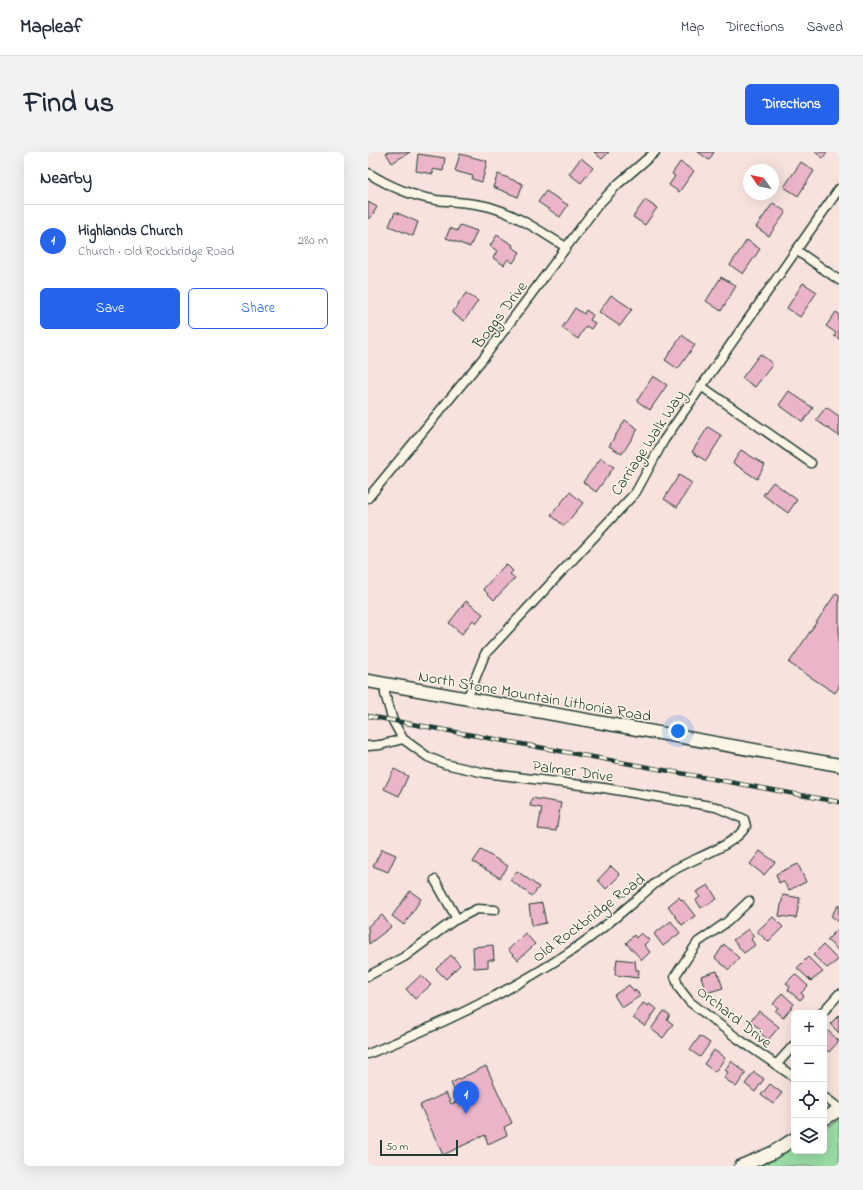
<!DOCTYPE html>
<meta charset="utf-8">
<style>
:root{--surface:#fff;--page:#f2f2f3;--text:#1f2937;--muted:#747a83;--line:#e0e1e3;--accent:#2563eb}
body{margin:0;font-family:"Indie Flower",sans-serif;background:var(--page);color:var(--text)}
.controls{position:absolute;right:12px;bottom:12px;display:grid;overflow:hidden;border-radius:6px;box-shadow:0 4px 16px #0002}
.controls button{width:36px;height:36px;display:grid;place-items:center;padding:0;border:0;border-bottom:1px solid var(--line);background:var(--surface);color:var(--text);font:20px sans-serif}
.compass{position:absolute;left:375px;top:12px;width:36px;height:36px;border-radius:50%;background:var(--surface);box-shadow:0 4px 16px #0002;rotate:304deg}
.scale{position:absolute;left:12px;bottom:10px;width:78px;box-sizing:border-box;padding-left:4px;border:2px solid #1f3d34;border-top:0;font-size:11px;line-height:14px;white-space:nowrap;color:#1f3d34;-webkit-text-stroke:3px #fcf5e5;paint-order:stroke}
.you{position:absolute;left:310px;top:579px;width:14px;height:14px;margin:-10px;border:3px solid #fff;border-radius:50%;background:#1a73e8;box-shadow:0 0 0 6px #1a73e833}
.badge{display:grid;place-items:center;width:26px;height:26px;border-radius:50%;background:var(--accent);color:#fff;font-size:13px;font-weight:700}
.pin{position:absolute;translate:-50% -33px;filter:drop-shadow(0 1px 2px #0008)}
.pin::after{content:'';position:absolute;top:21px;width:14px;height:12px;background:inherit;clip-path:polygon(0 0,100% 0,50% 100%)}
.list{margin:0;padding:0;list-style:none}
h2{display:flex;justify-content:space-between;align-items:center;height:52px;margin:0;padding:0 16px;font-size:17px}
h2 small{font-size:13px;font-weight:400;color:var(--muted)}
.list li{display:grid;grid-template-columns:26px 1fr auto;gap:12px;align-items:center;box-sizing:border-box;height:72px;padding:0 16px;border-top:1px solid var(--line)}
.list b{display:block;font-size:15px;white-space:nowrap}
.list p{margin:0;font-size:13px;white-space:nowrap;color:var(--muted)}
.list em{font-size:13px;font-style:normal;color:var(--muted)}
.actions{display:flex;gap:8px;padding:12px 16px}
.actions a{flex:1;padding:9px 0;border:1px solid var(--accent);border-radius:6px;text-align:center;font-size:14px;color:var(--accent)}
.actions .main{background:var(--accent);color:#fff}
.icon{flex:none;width:22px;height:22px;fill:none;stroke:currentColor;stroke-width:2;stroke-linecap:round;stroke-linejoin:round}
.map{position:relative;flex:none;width:471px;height:1014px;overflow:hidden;border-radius:6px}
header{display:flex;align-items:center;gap:24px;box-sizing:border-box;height:56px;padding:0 20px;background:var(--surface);border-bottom:1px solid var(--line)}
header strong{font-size:19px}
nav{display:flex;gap:22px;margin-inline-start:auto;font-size:14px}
.intro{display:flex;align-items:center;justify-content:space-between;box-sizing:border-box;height:96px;padding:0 24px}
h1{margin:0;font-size:28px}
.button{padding:10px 18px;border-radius:6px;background:var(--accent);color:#fff;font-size:14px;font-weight:700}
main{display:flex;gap:24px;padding:0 24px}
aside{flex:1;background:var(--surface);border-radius:6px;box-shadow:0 4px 16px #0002}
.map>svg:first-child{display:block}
</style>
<header>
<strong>Mapleaf</strong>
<nav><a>Map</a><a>Directions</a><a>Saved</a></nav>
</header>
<div class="intro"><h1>Find us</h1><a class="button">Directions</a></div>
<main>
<aside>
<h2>Nearby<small></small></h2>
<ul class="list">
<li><span class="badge">1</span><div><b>Highlands Church</b><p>Church · Old Rockbridge Road</p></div><em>280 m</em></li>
</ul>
<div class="actions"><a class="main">Save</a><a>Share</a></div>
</aside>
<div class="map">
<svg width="471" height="1014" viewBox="0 0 471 1014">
<rect width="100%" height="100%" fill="#f7e2dd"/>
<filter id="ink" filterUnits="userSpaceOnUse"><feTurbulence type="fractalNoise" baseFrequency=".025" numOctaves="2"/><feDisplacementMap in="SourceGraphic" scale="8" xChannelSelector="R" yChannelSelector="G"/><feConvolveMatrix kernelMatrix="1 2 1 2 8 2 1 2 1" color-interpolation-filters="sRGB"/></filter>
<g filter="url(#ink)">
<path fill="#9adba5" stroke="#5c8c6c" d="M471 968V1014H393L426 995V999H456V977Z"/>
<g fill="#ebb4c9" stroke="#1f3d34">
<path d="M21 0H42L24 11 18 1Z"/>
<path d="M226 0H241L234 7Z"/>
<path d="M330 0H346L341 8Z"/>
<path d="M447 0H459L455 6Z"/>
<path d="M50 2 77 6 75 19 65 17V22L48 19Z"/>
<path d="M92 2 119 9 114 30 104 27 105 24 87 19Z"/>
<path d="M213 6 225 16 213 31 201 22Z"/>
<path d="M312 10 326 19 311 40 301 33 307 24 304 22Z"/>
<path d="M433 10 446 19 430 44 416 35Z"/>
<path d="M130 22 155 32 150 45 125 35Z"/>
<path d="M178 39 200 53 192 65 170 50Z"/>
<path d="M277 48 289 56 277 73 265 65Z"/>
<path d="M0 50 9 55 2 67 0 66Z"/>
<path d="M405 51 418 60 401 84 388 75Z"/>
<path d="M27 60 50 70 45 84 21 74Z"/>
<path d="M92 73 109 79 102 95 78 86 82 76 89 79Z"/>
<path d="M129 83 145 93 144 95 152 100 145 111 140 107 136 113 125 106 129 99 122 94Z"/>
<path d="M379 88 392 97 375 122 362 113Z"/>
<path d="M353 125 368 134 353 159 338 149Z"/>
<path d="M435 131 449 140 432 165 419 156Z"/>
<path d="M98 141 110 149 96 169 84 161Z"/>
<path d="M243 143 264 157 252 174 231 160Z"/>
<path d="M207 156 216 162 218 158 225 163 222 168 227 171 223 177 218 174 210 187 194 176Z"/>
<path d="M468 160 471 162V187L466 184 468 181 458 174Z"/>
<path d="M314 183 327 193 310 217 297 208Z"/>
<path d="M392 202 405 212 387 235 374 226Z"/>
<path d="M285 224 299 233 282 258 269 249Z"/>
<path d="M421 239 445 256 435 270 411 253Z"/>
<path d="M458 255 471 264V284L448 268Z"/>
<path d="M257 268 270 277 254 302 241 294Z"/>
<path d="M340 275 354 284 338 309 324 300Z"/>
<path d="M373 298 397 313 389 327 365 311Z"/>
<path d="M233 306 246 315 228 340 215 330Z"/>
<path d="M311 323 324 331 309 355 296 347Z"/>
<path d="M405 330 429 348 420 361 395 343Z"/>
<path d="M202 340 215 351 196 374 183 363Z"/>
<path d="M138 412 145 419 142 422 147 426 126 448 115 437Z"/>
<path d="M468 441 471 443V535L467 541 421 511Z"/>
<path d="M98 449 115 462 108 471 105 468 94 482 81 471Z"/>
<path d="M26 617 40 624 31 644 16 637Z"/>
<path d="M164 646 193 651 188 679 170 677 174 656 162 654Z"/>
<path d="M14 697 28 703 20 720 5 714Z"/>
<path d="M113 698 140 714 132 726 105 710Z"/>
<path d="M392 699 407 710 396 723 382 712Z"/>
<path d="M430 712 438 730 421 738 415 729 411 731 408 722Z"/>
<path d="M243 714 252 723 238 737 230 728Z"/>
<path d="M149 719 171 735 164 744 142 728Z"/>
<path d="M340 733 349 747 333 756 328 748 332 745 328 740Z"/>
<path d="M42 739 53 747 36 773 24 764Z"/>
<path d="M415 743 432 746 428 766 411 764Z"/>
<path d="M311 745 313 748 314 747 327 764 314 773 300 754Z"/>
<path d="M174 751 178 771 164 774 161 753Z"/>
<path d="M471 752V770L463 764Z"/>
<path d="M14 763 23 775 1 792 0 774Z"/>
<path d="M405 765 415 775 400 790 389 779Z"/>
<path d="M303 769 312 781 295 794 286 782Z"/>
<path d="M380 777 386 784 383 787 387 793 376 801 365 788Z"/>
<path d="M470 777H471V799L459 788Z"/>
<path d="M157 781 167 792 150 808 140 798Z"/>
<path d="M273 781 281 788 276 793 282 800 274 808 258 791 266 783 268 786Z"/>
<path d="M356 792 371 806 361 818 347 806Z"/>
<path d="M125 793 126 808H120V815L106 816 105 795Z"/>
<path d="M455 793 470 808 459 816 445 803Z"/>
<path d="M83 803 92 813 78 827 68 817Z"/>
<path d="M440 805 455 820 443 829 429 816Z"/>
<path d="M249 807 267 809 268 818H271L270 826 247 823Z"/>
<path d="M349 819 355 836 338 841 333 824Z"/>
<path d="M427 822 440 834 433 841 436 844 432 848 420 838 422 835 418 831Z"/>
<path d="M53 823 63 833 47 847 38 837Z"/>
<path d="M261 833 266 839 268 838 272 844 254 856 246 843Z"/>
<path d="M414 841 426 852 415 866 407 859 410 856 405 852Z"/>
<path d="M275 851 280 854 281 852 289 857 277 874 265 866Z"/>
<path d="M296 859 302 863 299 868 305 872 295 886 283 877Z"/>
<path d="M391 859 411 875 400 888 391 880 393 878 382 869Z"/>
<path d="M471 863V881L462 872Z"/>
<path d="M458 877 471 889 461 900 456 896V880Z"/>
<path d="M332 884 342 891 332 905 322 898Z"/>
<path d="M346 898 357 906 347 920 336 912Z"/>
<path d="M363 909 378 921 368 935 356 926 360 920 357 918Z"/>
<path d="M118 914 144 971 136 975 139 983 120 992 117 983 75 1003 52 953 78 941 83 952 91 949 83 931Z"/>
<path d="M386 920 396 927 387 940 377 932Z"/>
<path d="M402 932 414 941 405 952 393 943Z"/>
</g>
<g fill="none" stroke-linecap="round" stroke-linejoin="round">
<defs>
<g id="minor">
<path d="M0 21C21 34 43 44 68 48 86 50 105 50 122 55 150 63 173 80 198 95"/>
<path d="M428 98 471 128"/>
<path d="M333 234 443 311"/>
<path d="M0 346 117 204 229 54 250 32 287 0"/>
<path d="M99 547 117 502 268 340 296 288 471 37"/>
<path d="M0 594 12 593 35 587"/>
<path d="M67 728 89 767"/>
<path d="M381 749 359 770 330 790 307 824 311 836 322 850 369 886 426 925"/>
<path d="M0 824 36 805 85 769 109 757 127 758"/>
<path d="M454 861 471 842"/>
<path d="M0 902C69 874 134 844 197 803 222 787 246 767 269 747 279 739 288 730 299 722 319 708 367 695 378 674L376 667 348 655 236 636 117 621 77 612 60 605 35 587 25 569 17 542V532"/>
<path d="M408 913 426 893"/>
<path d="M456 945 471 956"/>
</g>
<g id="secondary">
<path d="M0 529 471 613"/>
<path d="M456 967 471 958"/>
<path d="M373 1014 404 1001 426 987"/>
</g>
</defs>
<use href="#minor" stroke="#1f3d34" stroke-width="11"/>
<use href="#secondary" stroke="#1f3d34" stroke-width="15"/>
<use href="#minor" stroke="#fcf5e5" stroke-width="8"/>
<use href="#secondary" stroke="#fcf5e5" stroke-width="12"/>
<defs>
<path id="rail" d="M0 564 471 650"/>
</defs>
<use href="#rail" stroke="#1f3d34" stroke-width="4.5"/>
<use href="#rail" stroke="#fcf5e5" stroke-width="3" stroke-dasharray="9" stroke-linecap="butt"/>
</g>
</g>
<g text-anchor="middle" stroke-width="3" stroke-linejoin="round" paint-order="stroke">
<g font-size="16" fill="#1f3d34" stroke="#fcf5e5">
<text transform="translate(131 162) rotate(-53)" y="6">Boggs Drive</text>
<text transform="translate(279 290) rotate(-57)" y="6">Carriage Walk Way</text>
<text transform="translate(167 543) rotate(10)" y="6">North Stone Mountain Lithonia Road</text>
<text transform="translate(205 618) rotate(8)" y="6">Palmer Drive</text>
<text transform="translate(220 765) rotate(-37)" y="6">Old Rockbridge Road</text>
<text transform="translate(367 864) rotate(38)" y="6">Orchard Drive</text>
</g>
</g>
</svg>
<div class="controls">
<button>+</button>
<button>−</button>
<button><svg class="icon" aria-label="locate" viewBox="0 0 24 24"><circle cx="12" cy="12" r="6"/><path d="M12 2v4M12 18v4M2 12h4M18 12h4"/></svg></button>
<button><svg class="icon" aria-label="layers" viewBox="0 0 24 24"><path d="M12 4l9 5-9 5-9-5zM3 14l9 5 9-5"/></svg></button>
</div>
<svg class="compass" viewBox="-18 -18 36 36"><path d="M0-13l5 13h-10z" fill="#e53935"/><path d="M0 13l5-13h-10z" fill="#747a83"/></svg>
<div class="scale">50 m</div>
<div class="you"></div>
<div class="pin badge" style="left:98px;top:962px">1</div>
</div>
</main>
